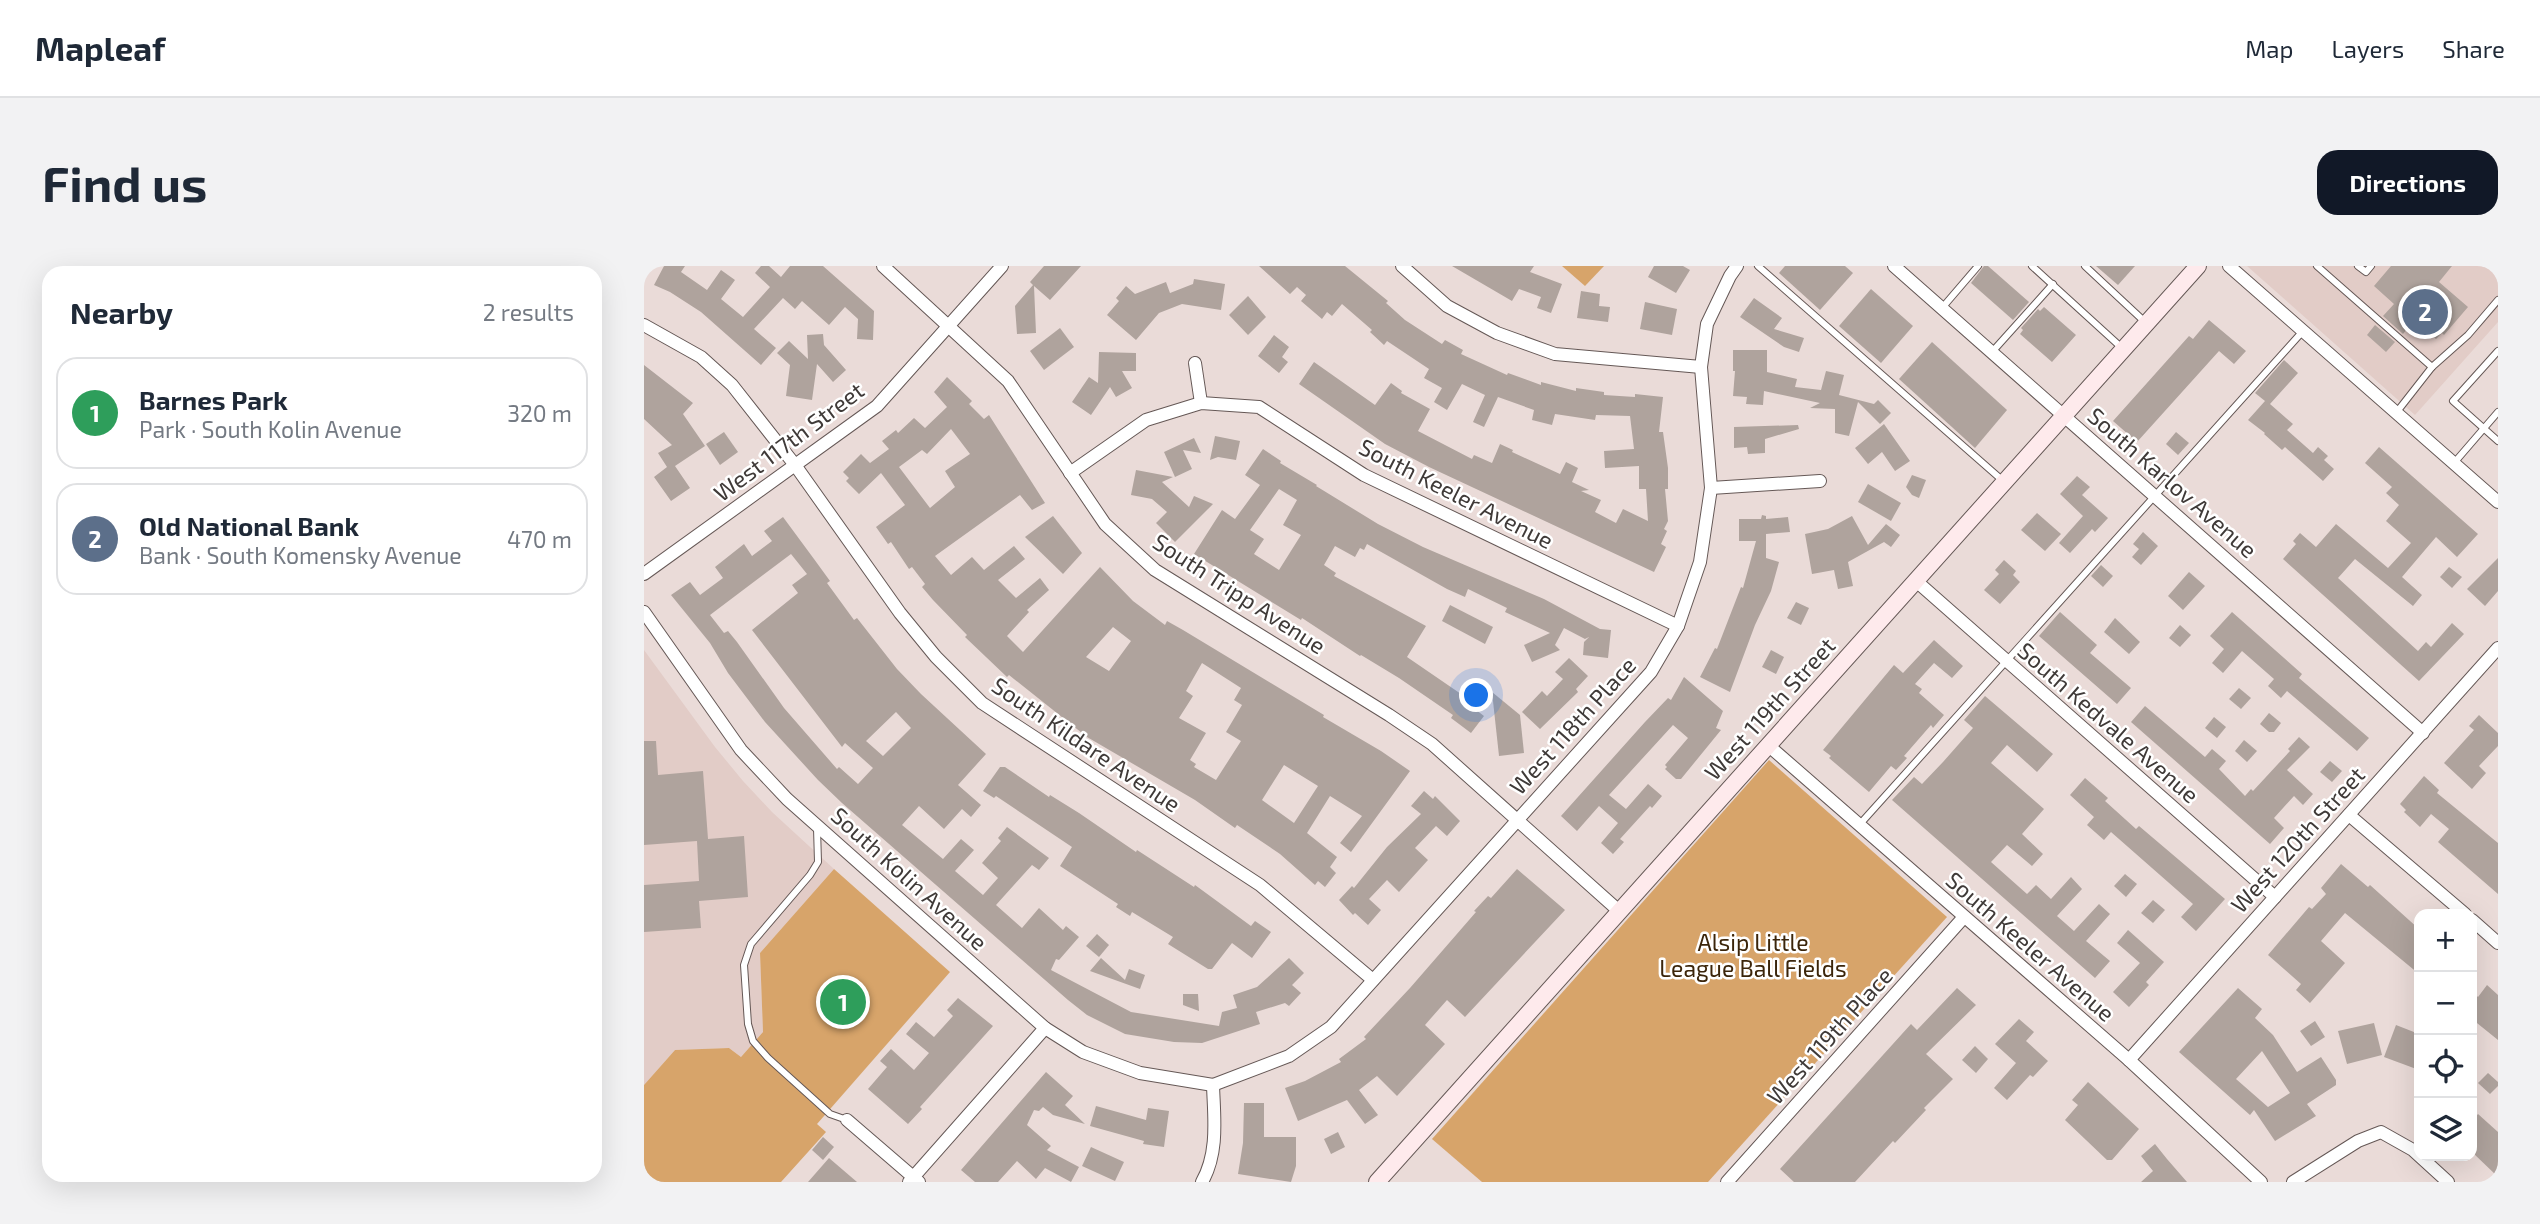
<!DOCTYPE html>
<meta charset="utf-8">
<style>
:root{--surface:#fff;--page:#f2f2f3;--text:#1f2937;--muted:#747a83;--line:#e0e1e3;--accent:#111827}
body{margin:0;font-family:"Exo 2",sans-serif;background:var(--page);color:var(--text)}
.controls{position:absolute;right:21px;bottom:21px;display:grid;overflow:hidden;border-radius:14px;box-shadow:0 7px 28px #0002}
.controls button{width:63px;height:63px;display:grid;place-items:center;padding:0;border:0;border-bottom:2px solid var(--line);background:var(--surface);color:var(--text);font:35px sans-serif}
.you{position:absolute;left:833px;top:430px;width:24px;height:24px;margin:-18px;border:5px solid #fff;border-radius:50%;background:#1a73e8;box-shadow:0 0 0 10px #1a73e833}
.badge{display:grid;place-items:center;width:46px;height:46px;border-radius:50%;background:var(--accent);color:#fff;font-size:23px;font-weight:700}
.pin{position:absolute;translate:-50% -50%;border:4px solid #fff;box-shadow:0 2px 7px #0006}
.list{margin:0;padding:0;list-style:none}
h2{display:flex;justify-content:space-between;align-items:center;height:91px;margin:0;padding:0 28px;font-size:30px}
h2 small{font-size:23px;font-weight:400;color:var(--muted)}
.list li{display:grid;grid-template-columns:46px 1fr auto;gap:21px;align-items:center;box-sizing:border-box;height:112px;margin:0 14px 14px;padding:0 14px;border:2px solid var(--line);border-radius:21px}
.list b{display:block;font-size:26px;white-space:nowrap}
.list p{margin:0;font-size:23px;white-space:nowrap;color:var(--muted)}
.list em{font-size:23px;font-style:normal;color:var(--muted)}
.icon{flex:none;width:38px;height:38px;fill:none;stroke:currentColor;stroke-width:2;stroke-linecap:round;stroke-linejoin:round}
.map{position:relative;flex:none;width:1854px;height:916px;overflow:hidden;border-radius:21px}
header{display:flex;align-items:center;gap:42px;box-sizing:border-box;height:98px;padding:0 35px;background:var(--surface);border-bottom:2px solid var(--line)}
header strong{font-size:33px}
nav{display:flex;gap:38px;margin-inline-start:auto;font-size:24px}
.intro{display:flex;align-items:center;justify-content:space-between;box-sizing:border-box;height:168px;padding:0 42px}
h1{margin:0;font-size:49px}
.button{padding:18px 32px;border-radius:21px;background:var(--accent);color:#fff;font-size:24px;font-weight:700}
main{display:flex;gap:42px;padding:0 42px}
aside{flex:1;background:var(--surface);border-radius:21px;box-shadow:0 7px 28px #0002}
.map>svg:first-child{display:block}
</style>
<header>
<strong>Mapleaf</strong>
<nav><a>Map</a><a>Layers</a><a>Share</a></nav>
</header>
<div class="intro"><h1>Find us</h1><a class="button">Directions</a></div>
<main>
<aside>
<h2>Nearby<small>2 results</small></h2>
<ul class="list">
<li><span class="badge" style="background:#2e9e5b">1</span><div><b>Barnes Park</b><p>Park · South Kolin Avenue</p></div><em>320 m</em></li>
<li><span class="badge" style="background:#5c6f8a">2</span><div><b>Old National Bank</b><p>Bank · South Komensky Avenue</p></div><em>470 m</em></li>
</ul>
</aside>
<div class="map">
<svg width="1854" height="916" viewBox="0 0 1854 916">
<rect width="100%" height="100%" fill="#eadbd8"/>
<g fill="#e2ccc7">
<path d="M1603 0H1854V56L1771 149Z"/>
<path d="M0 384 71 481 99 515 128 546 190 603 116 687 119 766 97 791 85 782 31 784 0 819Z"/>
</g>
<g fill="#d7a46a">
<path d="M918 0H960L941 20Z"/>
<path d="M1125 494 1303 651 1064 916H838L788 873Z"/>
<path d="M190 603 306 706 173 858 182 866 137 916H0V819L31 784 85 782 97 791 119 766 116 687Z"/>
</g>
<g fill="#afa39d" fill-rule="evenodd">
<path d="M20 0H41L37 6 63 24 77 4 91 14 77 33 99 51 126 21 111 7 117 0H125L137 11 146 0H179L230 45 229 74 213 73 214 53 201 41 185 59 158 35 151 43 139 32 110 63 132 82 117 99 57 46 26 26 10 19Z"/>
<path d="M400 0H437L406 34 390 20 392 67 373 68 371 40 389 19 386 16Z"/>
<path d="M615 0H701L744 35 742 37 761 54 798 78 801 74 819 84 817 88 863 109 864 107 897 119V116L932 125V122L960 126V129L991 131V128L1019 131 1015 166H1019L1024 202V223H1021L1024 255 1020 263 1023 265 1017 278 1022 281 1010 306 785 201 741 178 655 118 670 96 731 139 747 117 758 125 757 127 786 143 774 165 828 193 830 189 848 197 856 178 869 184 868 186 916 208 922 196 934 202 928 216 945 224 937 225 957 234 951 246 972 257 979 243 1004 255 1002 223H995V200L961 202 960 185 990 183 986 150 952 149 951 154 911 148 908 159 888 154 890 144 854 131 840 161 829 156 841 129 818 118 803 144 790 136 798 122 780 112 785 103 743 75 740 79 726 66 728 64 698 38 688 50 683 46 678 53 657 35 662 29 653 21 646 28Z"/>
<path d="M808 0H890L886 6 918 18 907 47 893 42 897 31 875 23 868 35Z"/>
<path d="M1010 0H1039L1046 4 1032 27 1004 11Z"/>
<path d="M1141 0H1201L1209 7 1176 44 1135 7Z"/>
<path d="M1340 0H1344L1385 36 1369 54 1327 17Z"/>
<path d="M1452 0H1491L1474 19Z"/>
<path d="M1747 0H1808L1795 16 1824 41 1800 69 1798 67 1792 73 1770 54 1759 68 1739 50 1750 38 1730 20Z"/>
<path d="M550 13 581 18 577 44 538 38 515 47 492 74 463 49 475 35 472 32 482 20 491 28 522 16 526 27 549 18Z"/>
<path d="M1227 23 1269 60 1237 97 1195 60Z"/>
<path d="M937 25 956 28 955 40 966 41 964 56 933 52Z"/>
<path d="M604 30 622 51 604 69 585 49Z"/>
<path d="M1110 32 1138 52 1130 63 1160 72 1155 86 1140 81 1096 51Z"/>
<path d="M1001 36 1033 43 1028 69 996 63Z"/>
<path d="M1400 41 1432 69 1408 96 1376 68 1379 64 1377 62 1394 43 1396 45Z"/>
<path d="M1565 54 1602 85 1590 98 1575 85 1493 176 1469 155 1545 70 1549 73Z"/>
<path d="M1731 59 1751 76 1742 86 1723 69Z"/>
<path d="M416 62 430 81 400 104 386 85Z"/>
<path d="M179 68 180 79 202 104 189 116 173 98 168 134 142 130 146 99 133 87 145 75 164 93 163 69Z"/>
<path d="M630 69 645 81 638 91 644 96 635 107 614 90Z"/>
<path d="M1288 76 1363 144 1331 182 1255 113Z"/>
<path d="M1089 84H1123V106L1153 113 1151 121 1177 124 1182 105 1200 109 1195 129 1230 138 1234 134 1247 147 1236 158 1214 136 1205 170 1191 167V143L1166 142 1176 137 1120 125 1119 139 1102 138 1103 131 1089 130 1091 105H1089Z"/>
<path d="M455 86 492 87V105H478L488 122 472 131 466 121 447 149 428 136 445 111 454 117Z"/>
<path d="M1640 94 1654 107 1626 138 1649 158 1643 164 1669 187 1674 181 1684 190 1680 194 1690 203 1679 215 1641 181 1638 184 1620 168 1621 167 1604 154 1621 135 1611 127Z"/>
<path d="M0 99 49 137 39 148 61 180 31 200 46 222 27 235 10 211 23 201 14 187 28 179 0 153Z"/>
<path d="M303 111 328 135 325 138 340 153 345 149 401 237 388 244 376 229 291 290 307 309 328 291 340 304 370 280 381 293 354 314 372 332 396 312 405 324 383 344 385 346 363 370 379 386 456 301 489 335 521 359 523 355 539 364 680 449 679 451 737 485 766 505 707 586 696 577 718 550 686 530 663 567 693 591 686 601 692 607 681 621 674 615 671 619 636 588 593 559 591 562 551 534 443 471 365 409 363 411 321 371 323 369 289 334 278 321 281 318 268 301 265 303 247 276 244 278 232 261 261 239 237 207 215 228 202 215 205 212 199 206 217 188 226 197 245 183 238 175 252 164 254 167 270 152 281 162 303 141 290 126ZM307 163 326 188 301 205 311 221 286 242 255 201 278 184 283 188ZM469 361 487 375 465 405 442 391ZM558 397 597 422 590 434 598 439 582 466 597 475 572 514 550 501 552 498 546 494 562 467 535 452 549 430 542 425ZM640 499 674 520 650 557 618 534Z"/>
<path d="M1240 158 1266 195 1251 205 1238 186 1224 198 1211 182Z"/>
<path d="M1154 159 1155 163 1121 173V187L1104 188 1103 181 1090 182V161Z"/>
<path d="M80 166 94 186 76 199 62 178Z"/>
<path d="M1532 166 1545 177 1534 189 1522 178Z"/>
<path d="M571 170 596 175 592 194 574 191 566 194Z"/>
<path d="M550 172 557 187 539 184 548 203 531 211 520 186Z"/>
<path d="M1735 181 1834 268 1813 291 1792 271 1758 311 1778 329 1769 340 1711 293 1694 312 1774 385 1782 376 1787 381 1808 357 1820 368 1775 415 1639 293 1652 278 1649 275 1656 267 1672 281 1692 258 1744 302 1767 277 1742 255 1755 239 1742 227 1748 221 1721 197Z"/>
<path d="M619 183 637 195 636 197 673 219 672 220 734 258 779 281 900 333 956 363 967 364 964 392 939 389 940 376 945 371 941 373 920 362 911 379 916 384 888 396 880 379 906 367 861 346 863 342 824 323 821 331 803 323 723 278 720 284 716 282 711 291 691 280 680 299 692 307 690 310 782 360 763 391 817 428 815 431 840 450 827 467 807 452 809 449 755 412 717 389 716 390 658 352 657 354 550 288 578 244 591 253 616 219 601 209ZM635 223 653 234 639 259 657 269 635 304 610 288 620 273 606 264Z"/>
<path d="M492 204 529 211 518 216 545 241 550 230 569 238 531 276 512 257 523 246 508 233 487 229Z"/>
<path d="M1268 209 1282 214 1275 232 1268 229 1262 221Z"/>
<path d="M1433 210 1446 221 1438 229 1464 252 1451 266 1448 263 1426 287 1415 277 1439 250 1416 228Z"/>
<path d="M1224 218 1257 237 1247 255 1214 236Z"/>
<path d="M1393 247 1417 268 1401 285 1377 264Z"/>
<path d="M1118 249 1122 250V253L1144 251 1146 266 1122 268V292L1135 296 1127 325 1111 359 1086 426 1056 411 1071 382 1073 383 1097 321 1099 322 1112 275H1095V253H1117Z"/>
<path d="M409 250 438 287 419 308 381 271Z"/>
<path d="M1208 250 1224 279 1242 258 1256 269 1247 281 1240 276 1204 296 1209 320 1194 323 1190 304 1168 308 1161 268 1184 263Z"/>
<path d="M139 251 170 293 186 315 183 317 210 354 213 352 253 403 277 428 342 488 314 519 337 539 327 551 318 543 300 563 275 540 258 559 299 593 317 573 330 584 311 605 339 629 354 612 338 597 357 575 354 572 363 561 405 592 395 604 388 599 352 639 378 662 395 642 419 664 422 660 435 671 415 694 412 693 407 704 487 746 575 760 578 746 593 742 589 729 613 721 645 692 660 707 648 719 657 727 645 740 641 737 612 746 616 758 558 777 530 776 481 768 443 749 424 734 198 537 174 514 121 456 84 407 66 377 27 329 46 316 56 329 79 312 71 301 100 278 108 290 128 275 120 265ZM147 288 163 308 148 319 154 327 108 364 198 481 201 477 229 502 214 518 195 501 193 503 140 442 93 376 84 365 80 367 66 349ZM252 446 267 462 239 490 222 475Z"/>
<path d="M1499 266 1514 280 1497 299 1488 291 1495 283 1489 278Z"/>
<path d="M1854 292V325L1841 340 1823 323Z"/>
<path d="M1360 294 1372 305 1369 309 1376 316 1356 338 1340 324 1355 308 1351 304Z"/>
<path d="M1457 299 1469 310 1459 321 1447 310Z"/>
<path d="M1805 301 1818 311 1808 322 1796 311Z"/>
<path d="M1545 306 1561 320 1539 344 1524 330Z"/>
<path d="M1152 336 1165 342 1157 359 1143 352Z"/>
<path d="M806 339 849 361 841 378 798 355Z"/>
<path d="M1416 346 1453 379 1446 387 1487 422 1473 438 1395 370Z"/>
<path d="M1588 346 1658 408 1655 412 1725 472 1713 485 1643 425 1637 432 1624 420 1630 413 1598 385 1579 407 1568 397 1580 383 1566 370Z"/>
<path d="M1471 352 1496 376 1485 388 1460 366Z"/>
<path d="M1536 359 1547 369 1536 381 1525 372Z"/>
<path d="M1290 374 1319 400 1308 412 1290 397 1271 418 1278 423 1275 427 1300 449 1289 462 1287 459 1260 490 1263 492 1252 504 1247 500 1225 526 1185 492 1187 490 1179 484 1250 399 1259 407Z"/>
<path d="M1127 384 1140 391 1132 408 1118 401Z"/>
<path d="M925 392 944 410 932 423 934 426 896 463 878 446 898 425 903 430 919 413 911 406Z"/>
<path d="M1040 411 1079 445 1072 462 1077 464 1037 513H1032L1021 503 1023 501 1021 499 1044 472 1029 459 965 529 982 543 1004 518 1018 530 1008 542 1006 540 976 573 980 576 969 588 957 577 974 557 955 540 933 565 917 550 1001 456 1024 432 1027 434Z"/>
<path d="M1595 422 1607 432 1597 443 1585 433Z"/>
<path d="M848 426 876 449 880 487 855 490Z"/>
<path d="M1341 430 1409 488 1393 506 1363 479 1347 497 1400 543 1378 568 1399 588 1388 600 1363 579 1347 596 1383 628 1392 619 1407 633 1427 611 1438 623 1413 650 1430 665 1455 638 1466 648 1442 675 1466 695 1451 712 1248 534 1270 511 1278 518 1299 496 1329 462 1320 454Z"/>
<path d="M1501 440 1561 491 1568 483 1582 495 1575 503 1601 530 1607 523 1609 525 1646 485 1644 483 1655 471 1666 481 1643 504 1669 528 1659 539 1650 530 1630 552 1640 562 1626 578 1487 456Z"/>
<path d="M1625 447 1637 457 1630 466H1625L1616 458Z"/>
<path d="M1835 449 1854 467V480L1835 500 1842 507 1828 523 1800 497 1830 464 1825 460Z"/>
<path d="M1570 451 1582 461 1573 472 1561 462Z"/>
<path d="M1600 474 1613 485 1603 496 1591 485Z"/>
<path d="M0 475H12L14 509 59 505 64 573 100 570 104 631 55 635 57 662 0 666V619L55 615 53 575 0 579Z"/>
<path d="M1686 495 1698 505 1688 516 1676 506Z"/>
<path d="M356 501H361L405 531 406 529 435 547 492 586 493 584 550 621 551 619 607 660 611 655 627 666 608 692 588 677 568 703H564L524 678 529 671 488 646 486 650 472 641 474 638 416 600 428 581 352 530 350 532 339 525Z"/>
<path d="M1780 510 1795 524 1793 527 1854 577V628L1794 576 1805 563 1787 548 1776 561 1760 546 1762 544 1756 538Z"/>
<path d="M1441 512 1464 532 1461 535 1492 563 1495 560 1581 633 1552 665 1537 651 1549 638 1467 566 1460 574 1443 559 1450 551 1426 529Z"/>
<path d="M780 525 789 533 791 530 816 555 803 570 792 560 771 582 784 594 755 626 743 614 725 633 737 644 724 659 711 647 709 649 695 634 708 620 710 622 743 581 777 548 767 540Z"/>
<path d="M1697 598 1724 621 1726 619 1775 663V708L1701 647 1677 675 1701 697 1666 737 1652 724 1657 718 1624 689 1665 641 1668 643 1682 628 1677 622Z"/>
<path d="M873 603 921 644 821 751 803 734 788 751 781 759 801 778 753 830 733 810 715 824 734 849 721 858 703 834 654 855 641 822 661 815 697 796 695 793 722 773 720 771 766 722 832 646 830 645 844 630 847 632Z"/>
<path d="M1481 608 1493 618 1482 631 1470 620Z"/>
<path d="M1509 634 1521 644 1509 657 1497 647Z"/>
<path d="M1484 664 1520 696 1502 716 1505 719 1485 741 1469 726 1496 697 1473 677Z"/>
<path d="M453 668 465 679 455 691 442 680Z"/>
<path d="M457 692 481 714 485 703 501 709 496 723 446 705Z"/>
<path d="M1843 719 1854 729V774L1828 753V725L1834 731Z"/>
<path d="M1313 722 1332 739 1282 788 1309 813 1280 842 1282 844 1251 877 1249 875 1211 916H1150L1136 903 1267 758 1273 764Z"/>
<path d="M1594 722 1618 743 1611 752 1629 769 1653 806 1677 791 1692 814V819L1663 838 1672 850 1631 875 1610 844 1606 849 1535 786ZM1618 785 1646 827 1624 841 1592 813Z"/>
<path d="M539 728H554L555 745 539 739Z"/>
<path d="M314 732 349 760 276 841 278 843 264 858 224 823 243 801 236 795 247 783 270 804 285 787 262 768 272 756 290 771 309 750 303 744Z"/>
<path d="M1375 753 1390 766 1382 775 1404 795 1389 811 1386 809 1363 834 1350 822 1372 797 1351 778Z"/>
<path d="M1671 755 1681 771 1667 780 1656 765Z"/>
<path d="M1730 757 1738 789 1703 798 1694 765Z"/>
<path d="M1752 759 1775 768V804L1740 791Z"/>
<path d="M1331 780 1344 793 1332 807 1318 794Z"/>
<path d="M402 806 429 830 421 839 441 858 409 849 399 841 395 845 390 844 383 859 407 880 403 884 435 901 427 916 401 902 392 913 373 895 354 916H331L317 904Z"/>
<path d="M1844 807 1854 816V820L1846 828 1834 817Z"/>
<path d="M1444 816 1495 863 1468 894H1463L1421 854 1434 839 1428 834Z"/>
<path d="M600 837H620V871H652V900L647 916 594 908 599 877Z"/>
<path d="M452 840 502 854 504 842 525 845 520 881 499 878 500 875 446 860Z"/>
<path d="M1834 848 1854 866V911L1828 886V855Z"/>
<path d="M694 866 701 881 687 888 680 873Z"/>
<path d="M179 871 190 881 179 894 168 884Z"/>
<path d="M1511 878 1523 893 1543 916H1497L1509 905 1497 890Z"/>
<path d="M447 881 480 896 471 915 438 900Z"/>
<path d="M185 892 213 916H164Z"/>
</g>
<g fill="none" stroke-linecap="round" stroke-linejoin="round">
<defs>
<g id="lane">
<path d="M1114 0 1358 214"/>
<path d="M1388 0 1478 82"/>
<path d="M1441 0 1501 56"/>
<path d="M1673 0 1788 101"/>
<path d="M1714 0 1722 6 1727 0"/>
<path d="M1298 42 1334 0"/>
<path d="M1854 85 1809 135 1854 175"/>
<path d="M1348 86 1409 18"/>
<path d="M1752 147 1788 101 1824 69 1854 34"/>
<path d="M1810 197 1854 146"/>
<path d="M1216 558 1659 65"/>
<path d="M173 562 174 596 166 609 107 678 100 699 104 758 109 775 124 792 186 848 203 854"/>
</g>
<g id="street">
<path d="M239 0 364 115 461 258 511 304 745 449 788 478 975 645"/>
<path d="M758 0 803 40 853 67 911 88 1057 101"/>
<path d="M1250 0 1779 467"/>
<path d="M1585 0 1854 236"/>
<path d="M0 59 57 91 88 119 151 199 256 347 292 391 338 437 616 619 729 714"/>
<path d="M551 97 557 137"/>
<path d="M426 207 502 154 557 137 615 141 720 209 1034 360"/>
<path d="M1067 222 1176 215"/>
<path d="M0 308 233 140 358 0"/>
<path d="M1271 314 1631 631"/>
<path d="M0 346 97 484 143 533 401 762 439 786 496 807 569 819"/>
<path d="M1125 480 1485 794 1617 916"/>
<path d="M1705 549 1821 648"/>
<path d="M1828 654 1854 677"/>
<path d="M1485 794 1854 382"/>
<path d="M569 819 645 790 687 761 1007 406 1034 360 1056 296 1067 222 1057 101 1063 58 1086 10 1093 0"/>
<path d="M203 854 275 916"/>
<path d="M265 916 401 762"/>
<path d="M558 916C575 886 570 851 569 819"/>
<path d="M1083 916 1320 651"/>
<path d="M1649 916 1714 875 1737 866 1769 884 1804 916"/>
</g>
<path id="secondary" d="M733 916 1554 0"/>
</defs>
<use href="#lane" stroke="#655856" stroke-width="8"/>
<use href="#street" stroke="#655856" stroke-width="14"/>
<use href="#secondary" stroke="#655856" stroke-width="18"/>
<use href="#lane" stroke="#fff" stroke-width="6"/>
<use href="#street" stroke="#fff" stroke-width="12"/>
<use href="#secondary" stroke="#feeaec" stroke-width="16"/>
</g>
<g text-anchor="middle" stroke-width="5" stroke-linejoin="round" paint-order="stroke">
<g font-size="23" fill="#3f3a38" stroke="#fff">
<text transform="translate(145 176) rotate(-37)" y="8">West 117th Street</text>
<text transform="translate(1528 217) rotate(41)" y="8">South Karlov Avenue</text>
<text transform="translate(812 228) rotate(27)" y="8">South Keeler Avenue</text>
<text transform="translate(595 328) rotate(33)" y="8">South Tripp Avenue</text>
<text transform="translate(1126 443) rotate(-48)" y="8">West 119th Street</text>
<text transform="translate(1464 457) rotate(41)" y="8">South Kedvale Avenue</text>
<text transform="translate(929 460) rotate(-48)" y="8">West 118th Place</text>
<text transform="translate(442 479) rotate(34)" y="8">South Kildare Avenue</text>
<text transform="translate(1654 574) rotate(-48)" y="8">West 120th Street</text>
<text transform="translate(265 613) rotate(42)" y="8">South Kolin Avenue</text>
<text transform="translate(1386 681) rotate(41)" y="8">South Keeler Avenue</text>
<text transform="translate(1186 770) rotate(-48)" y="8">West 119th Place</text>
</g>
<g font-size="23" fill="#3b250a" stroke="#fff">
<text x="1109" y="685">Alsip Little<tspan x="1109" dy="26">League Ball Fields</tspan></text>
</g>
</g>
</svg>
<div class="controls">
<button>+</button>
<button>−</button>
<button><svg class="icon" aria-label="locate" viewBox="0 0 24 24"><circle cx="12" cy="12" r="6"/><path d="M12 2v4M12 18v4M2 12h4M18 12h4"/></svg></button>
<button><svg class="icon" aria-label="layers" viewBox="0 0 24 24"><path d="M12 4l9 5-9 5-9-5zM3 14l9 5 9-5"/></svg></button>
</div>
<div class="you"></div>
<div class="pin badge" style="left:199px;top:736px;background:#2e9e5b">1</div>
<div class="pin badge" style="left:1781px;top:46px;background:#5c6f8a">2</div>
</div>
</main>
